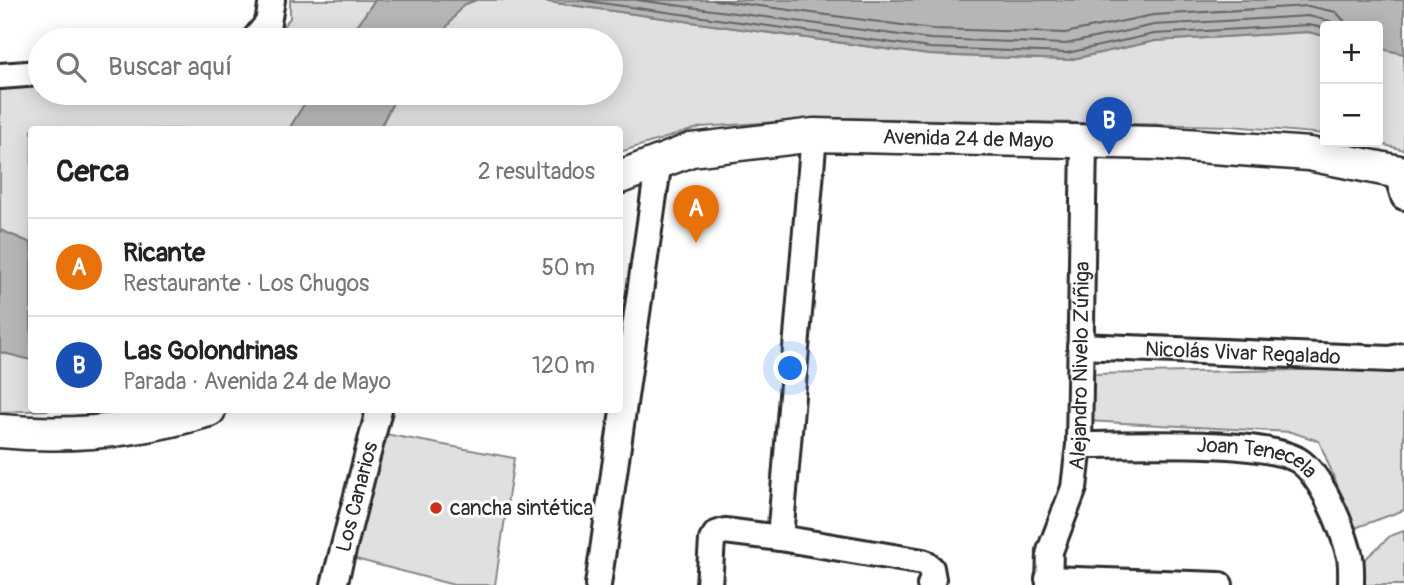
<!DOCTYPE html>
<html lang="es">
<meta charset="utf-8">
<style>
:root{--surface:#fff;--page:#f6f6f6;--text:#222;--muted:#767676;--line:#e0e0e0;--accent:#b45309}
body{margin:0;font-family:Pangolin,sans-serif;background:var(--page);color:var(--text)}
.controls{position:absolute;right:21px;top:21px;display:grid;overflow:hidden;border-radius:7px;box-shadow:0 4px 18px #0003}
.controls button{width:63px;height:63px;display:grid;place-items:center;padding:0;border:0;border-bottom:2px solid var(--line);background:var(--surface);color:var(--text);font:35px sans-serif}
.you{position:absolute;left:791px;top:369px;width:24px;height:24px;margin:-18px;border:5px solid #fff;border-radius:50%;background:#1a73e8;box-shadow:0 0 0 10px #1a73e833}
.badge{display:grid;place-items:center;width:46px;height:46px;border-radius:50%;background:var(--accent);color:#fff;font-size:23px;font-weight:700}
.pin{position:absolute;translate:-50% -58px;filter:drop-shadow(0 2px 4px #0008)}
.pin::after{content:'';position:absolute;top:37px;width:24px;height:21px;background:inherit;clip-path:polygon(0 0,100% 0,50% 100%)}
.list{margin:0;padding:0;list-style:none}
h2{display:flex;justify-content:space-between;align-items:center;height:91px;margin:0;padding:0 28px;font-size:30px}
h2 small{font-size:23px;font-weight:400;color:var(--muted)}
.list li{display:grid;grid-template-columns:46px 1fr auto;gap:21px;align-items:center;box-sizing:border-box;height:98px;padding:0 28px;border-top:2px solid var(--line)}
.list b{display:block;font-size:26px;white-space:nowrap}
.list p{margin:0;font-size:23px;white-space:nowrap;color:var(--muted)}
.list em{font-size:23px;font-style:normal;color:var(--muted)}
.icon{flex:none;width:38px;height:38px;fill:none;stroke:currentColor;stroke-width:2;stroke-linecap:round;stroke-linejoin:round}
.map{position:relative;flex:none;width:1404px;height:585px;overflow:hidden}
.search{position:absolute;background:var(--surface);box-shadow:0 4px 18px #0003;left:28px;top:28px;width:595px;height:77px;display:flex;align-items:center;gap:18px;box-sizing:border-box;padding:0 24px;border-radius:38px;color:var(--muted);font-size:26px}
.panel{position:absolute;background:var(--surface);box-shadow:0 4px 18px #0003;left:28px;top:126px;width:595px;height:287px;border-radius:7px}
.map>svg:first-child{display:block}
</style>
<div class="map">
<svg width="1404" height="585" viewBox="0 0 1404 585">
<rect width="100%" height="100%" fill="#fff"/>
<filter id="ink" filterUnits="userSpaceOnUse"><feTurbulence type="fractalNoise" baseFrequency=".0143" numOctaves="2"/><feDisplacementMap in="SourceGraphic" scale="14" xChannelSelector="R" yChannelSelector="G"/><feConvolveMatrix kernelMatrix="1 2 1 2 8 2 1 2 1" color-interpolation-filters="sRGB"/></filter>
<g filter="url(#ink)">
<g fill="#e0e0e0" stroke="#868686" stroke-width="2">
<path d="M290 0H375L347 40H272L290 18Z"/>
<path d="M476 0H534L929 55 1068 60 1155 41 1308 32 1325 36V134L1232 126 838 118 701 127 620 152V130H379L398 93H611V40H437L463 5Z"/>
<path d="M1378 48 1404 54V150L1372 142H1378Z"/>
<path d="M40 84V93H311L289 129 32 130 31 243 0 230V86Z"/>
<path d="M0 352 31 360 32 410H50L0 412Z"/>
<path d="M1404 368V510L1355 528 1319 441 1291 432 1087 421 1090 374Z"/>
<path d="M385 434 514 458 495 585H454L352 558Z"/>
<path d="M1404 531V585H1362V562L1390 536Z"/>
</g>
<g fill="#b6b6b6" stroke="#7e7e7e" stroke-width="2">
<path d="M375 0H476L463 5 437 40H347Z"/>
<path d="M534 0H1404V54L1378 48V26H1325V36L1308 32 1155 41 1068 60 929 55Z"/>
<path d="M311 93H398L379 129H289Z"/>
<path d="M0 230 31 243V360L0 352Z"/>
</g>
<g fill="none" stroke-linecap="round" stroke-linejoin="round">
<g stroke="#636363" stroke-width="2">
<path d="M579 0 930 48 1067 53 1154 34 1308 25 1325 28"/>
<path d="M637 0 930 39 1066 44 1154 25 1308 16 1330 21 1337 26"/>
<path d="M714 0 932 29 1065 33 1153 15 1308 6 1336 12 1349 26"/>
</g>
<defs>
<g id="minor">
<path d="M254 40 268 23 272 0"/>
<path d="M0 76 40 73"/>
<path d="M1396 171 1404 197"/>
<path id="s1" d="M1080 346 1390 359 1404 356"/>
<path id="s2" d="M1079 445C1126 445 1263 439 1298 460 1321 474 1342 527 1349 553 1352 562 1351 575 1351 585"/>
<path d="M780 538 923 562 931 568 933 579 930 585"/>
<path d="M1048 579 1220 585"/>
<path id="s3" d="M334 585 379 410"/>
<path d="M598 585 659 160"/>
<path d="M709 585 712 540 716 534 725 531 780 538 814 135"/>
<path id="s4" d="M1049 585 1050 551 1074 488 1079 445 1084 142"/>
</g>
<g id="major">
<path id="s5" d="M620 177 691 150 814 135 1157 143 1309 154 1404 173"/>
<path d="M0 431C72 438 140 431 209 410"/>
</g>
</defs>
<use href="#minor" stroke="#2b2b2b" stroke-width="30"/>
<use href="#major" stroke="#2b2b2b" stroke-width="37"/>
<use href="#minor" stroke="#fff" stroke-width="24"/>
<use href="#major" stroke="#fff" stroke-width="32"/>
</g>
</g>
<circle fill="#c8321e" stroke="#fff" stroke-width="2.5" cx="436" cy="508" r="7"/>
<g text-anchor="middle" stroke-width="6" stroke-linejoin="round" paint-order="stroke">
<g font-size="21" fill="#2b2b2b" stroke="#fff">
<text dy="7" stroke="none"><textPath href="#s5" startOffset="354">Avenida 24 de Mayo</textPath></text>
<text dy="7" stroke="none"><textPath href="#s1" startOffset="163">Nicolás Vivar Regalado</textPath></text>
<text dy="7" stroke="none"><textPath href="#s4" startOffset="224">Alejandro Nivelo Zúñiga</textPath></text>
<text dy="7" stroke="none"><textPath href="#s2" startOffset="180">Joan Tenecela</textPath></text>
<text dy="7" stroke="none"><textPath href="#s3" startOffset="91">Los Canarios</textPath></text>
</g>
<g font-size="21" fill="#2b2b2b" stroke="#fff" text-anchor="start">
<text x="450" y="515">cancha sintética</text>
</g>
</g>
</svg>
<div class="controls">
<button>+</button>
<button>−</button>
</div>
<div class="you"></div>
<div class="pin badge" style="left:696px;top:243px;background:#e8710a">A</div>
<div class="pin badge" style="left:1109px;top:155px;background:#1a4fb4">B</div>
<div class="search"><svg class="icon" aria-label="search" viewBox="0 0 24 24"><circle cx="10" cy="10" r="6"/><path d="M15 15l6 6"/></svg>Buscar aquí</div>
<section class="panel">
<h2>Cerca<small>2 resultados</small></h2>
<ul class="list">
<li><span class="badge" style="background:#e8710a">A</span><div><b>Ricante</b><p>Restaurante · Los Chugos</p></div><em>50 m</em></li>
<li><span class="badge" style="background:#1a4fb4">B</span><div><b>Las Golondrinas</b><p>Parada · Avenida 24 de Mayo</p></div><em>120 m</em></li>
</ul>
</section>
</div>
